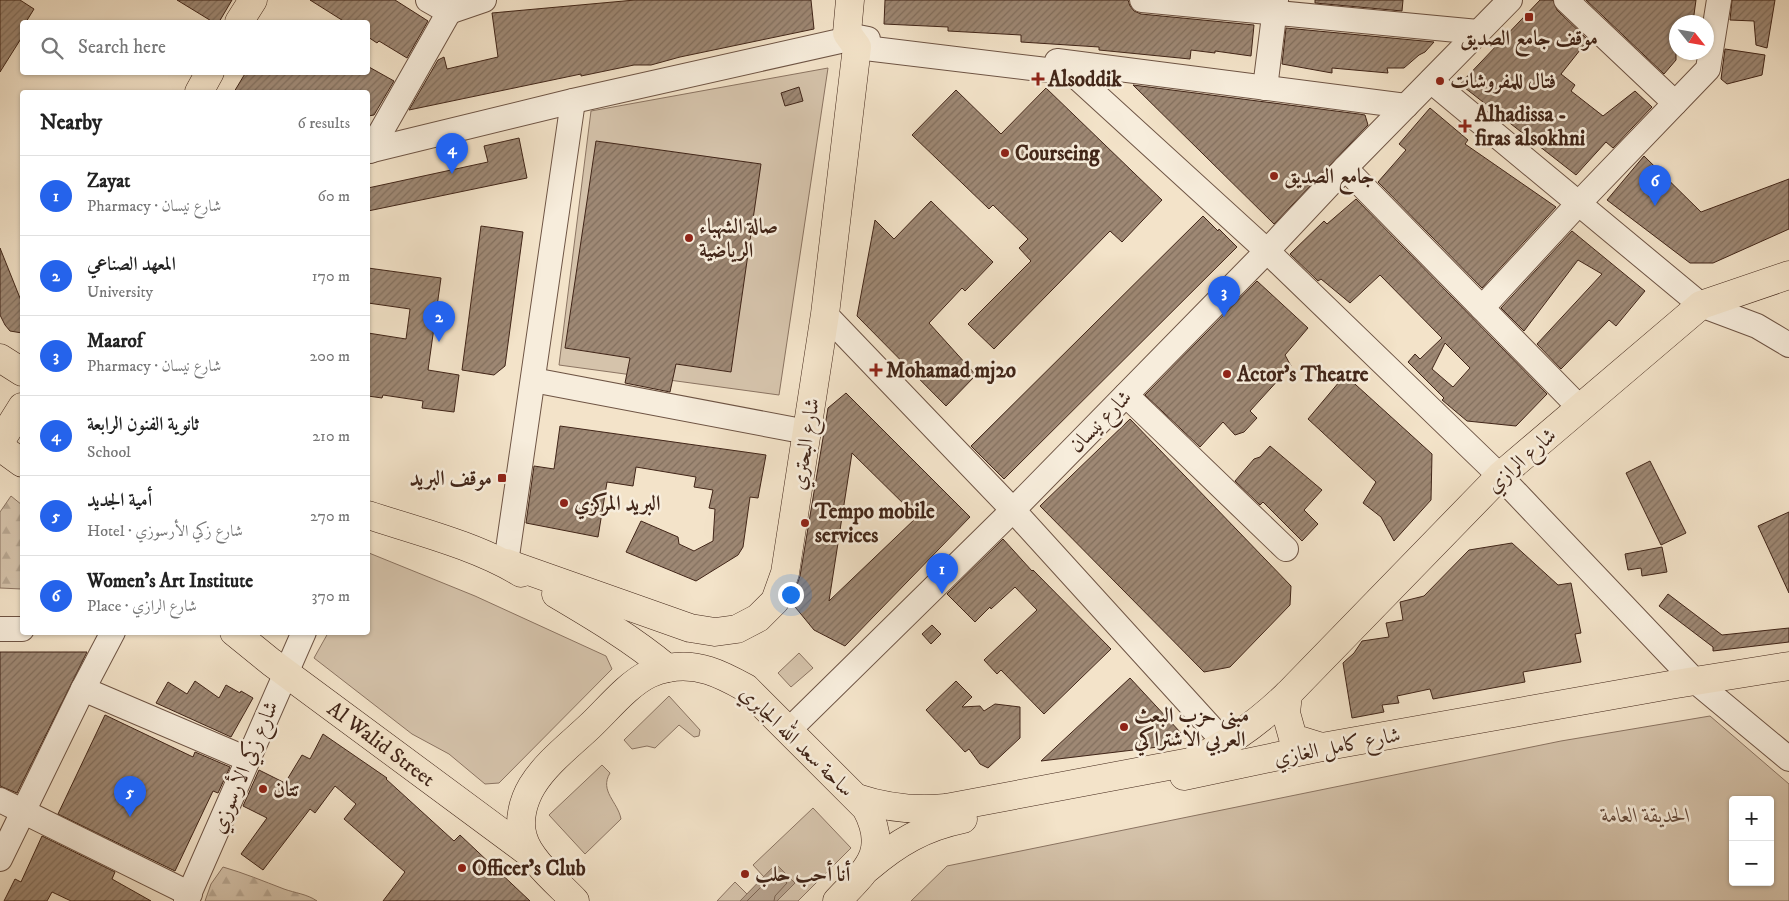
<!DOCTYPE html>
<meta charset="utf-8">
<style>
:root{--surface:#fff;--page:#f6f6f6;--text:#222;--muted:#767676;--line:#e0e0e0;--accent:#2563eb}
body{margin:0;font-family:"IM FELL DW Pica",Amiri,serif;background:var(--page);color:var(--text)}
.controls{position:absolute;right:15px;bottom:15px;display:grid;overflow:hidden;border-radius:5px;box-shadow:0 1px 4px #0004}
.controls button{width:45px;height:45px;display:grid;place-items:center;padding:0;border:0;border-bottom:1px solid var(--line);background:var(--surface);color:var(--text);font:25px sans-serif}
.compass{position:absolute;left:1669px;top:15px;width:45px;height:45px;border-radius:50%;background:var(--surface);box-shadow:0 1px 4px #0004;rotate:121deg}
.you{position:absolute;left:790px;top:594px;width:18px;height:18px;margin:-12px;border:4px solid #fff;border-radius:50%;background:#1a73e8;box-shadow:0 0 0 8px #1a73e833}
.badge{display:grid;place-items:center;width:32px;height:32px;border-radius:50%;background:var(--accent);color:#fff;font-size:16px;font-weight:700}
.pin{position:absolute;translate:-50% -41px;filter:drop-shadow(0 1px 2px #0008)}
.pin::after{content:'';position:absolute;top:26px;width:18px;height:15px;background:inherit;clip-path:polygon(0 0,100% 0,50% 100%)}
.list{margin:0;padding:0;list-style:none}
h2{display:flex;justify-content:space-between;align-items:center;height:65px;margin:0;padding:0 20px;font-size:21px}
h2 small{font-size:16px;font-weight:400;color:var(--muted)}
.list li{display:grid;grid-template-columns:32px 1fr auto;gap:15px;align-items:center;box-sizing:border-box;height:80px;padding:0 20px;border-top:1px solid var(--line)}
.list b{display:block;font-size:19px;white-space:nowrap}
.list p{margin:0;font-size:16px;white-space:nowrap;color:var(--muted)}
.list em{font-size:16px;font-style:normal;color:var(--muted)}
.icon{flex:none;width:28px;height:28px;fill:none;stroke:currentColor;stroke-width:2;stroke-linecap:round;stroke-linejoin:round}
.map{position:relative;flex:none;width:1789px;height:901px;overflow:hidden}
.search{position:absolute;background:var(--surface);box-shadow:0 1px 4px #0004;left:20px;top:20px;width:350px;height:55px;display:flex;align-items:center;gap:12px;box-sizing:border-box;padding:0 18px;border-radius:5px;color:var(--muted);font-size:19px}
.panel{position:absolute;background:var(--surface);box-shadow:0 1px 4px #0004;left:20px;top:90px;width:350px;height:545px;border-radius:5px}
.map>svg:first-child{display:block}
</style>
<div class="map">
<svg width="1789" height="901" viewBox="0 0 1789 901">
<defs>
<pattern id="forest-firs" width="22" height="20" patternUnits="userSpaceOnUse" patternTransform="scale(1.25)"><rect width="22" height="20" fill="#d5c3ab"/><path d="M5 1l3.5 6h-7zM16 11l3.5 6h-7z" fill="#b8a792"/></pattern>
<pattern id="building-hatch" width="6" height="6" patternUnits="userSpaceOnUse" patternTransform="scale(1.25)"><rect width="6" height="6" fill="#9e8874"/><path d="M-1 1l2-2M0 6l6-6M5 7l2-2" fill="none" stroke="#826f5e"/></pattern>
</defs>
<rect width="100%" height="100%" fill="#f3e3c9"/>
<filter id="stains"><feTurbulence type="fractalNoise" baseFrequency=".004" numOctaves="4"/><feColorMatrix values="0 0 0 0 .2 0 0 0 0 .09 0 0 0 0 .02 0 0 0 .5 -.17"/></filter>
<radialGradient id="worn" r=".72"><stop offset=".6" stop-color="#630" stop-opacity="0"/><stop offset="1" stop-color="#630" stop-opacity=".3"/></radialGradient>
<g fill="#d5c3ab" stroke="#8b7462" fill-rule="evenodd">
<path d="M828 68 779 395 559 365 591 111Z"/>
<path d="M369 553 475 596 606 656 612 669 499 783 485 784 449 754 412 734 314 658 328 633 368 632V557Z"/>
<path d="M799 653 813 668 791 687 778 673Z"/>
<path d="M669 696 700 730 699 736 694 737 679 725 655 748 647 746 632 749 624 740Z"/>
<path d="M1710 716 1789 784V901H911L947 866 1561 741ZM1733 800H1770V882H1733Z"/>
<path d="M602 765 610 773C599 791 618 802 621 819L585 854 549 815Z"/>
<path d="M813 808 851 848 798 901H717L735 882 747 894 764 877 753 865Z"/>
</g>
<g fill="url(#forest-firs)" stroke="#8b7462">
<path d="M11 496 22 505V589L0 588V512Z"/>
<path d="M223 867C244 873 263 881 284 889 295 893 307 894 317 901H205L211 884Z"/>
</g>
<path fill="#b6a28d" stroke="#87705e" d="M776 864 795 883 777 901H740Z"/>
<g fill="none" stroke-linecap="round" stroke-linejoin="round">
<path stroke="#7c6452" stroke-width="1" d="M747 901 776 872 787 883 775 896 774 901"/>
</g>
<g fill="url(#building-hatch)" stroke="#412518" fill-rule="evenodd">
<path d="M0 0H20L34 9 26 22H22V37L0 72Z"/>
<path d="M177 0H232L219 22H213Z"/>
<path d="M310 0H395L428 21 407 58 379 41 377 43 368 37V22H345Z"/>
<path d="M635 0H811L814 29 680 57 651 65H634L581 76V74L409 110 438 60 444 57 447 69 498 57 492 13Z"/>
<path d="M885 0H1128L1130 6 1134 11 1141 14 1254 25 1251 56 1215 51V53L1191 50 1190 59 1099 50V47L1021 42V35L948 31V27L884 24Z"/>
<path d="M1315 0H1403L1402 11 1315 3Z"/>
<path d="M1540 0H1553L1557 10 1588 40 1561 74 1575 85 1571 91 1603 116 1635 91 1652 107 1613 148 1606 142 1576 175 1460 84Z"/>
<path d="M1586 0H1696L1693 22H1676V60L1664 74Z"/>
<path d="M1732 0H1775L1767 48 1756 45 1754 21 1730 20Z"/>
<path d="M1286 28 1434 42 1425 52 1419 55 1404 68H1387L1388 73 1332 68V73L1282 64Z"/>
<path d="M1725 49 1765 55 1762 75 1727 84 1721 79Z"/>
<path d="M369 67 394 81 374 115 368 116V92H234L246 72H368Z"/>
<path d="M1133 85 1359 114 1365 115 1368 125 1274 224Z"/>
<path d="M799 87 803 101 785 106 781 93Z"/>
<path d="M1046 88 1162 200 1122 242 1110 231 994 349 968 324 1031 261 1019 248 1028 239 993 205 989 209 912 135 956 90 1001 134Z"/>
<path d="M1430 108 1468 140 1465 144 1556 207 1482 288 1378 182 1406 150 1399 144Z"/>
<path d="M519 138 527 178 368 211V188L488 162 484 146Z"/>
<path d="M596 141 761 164 731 372 676 364 670 392 625 383 630 358 565 348Z"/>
<path d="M1644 156 1701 212 1789 179V229L1713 263H1690L1607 200Z"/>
<path d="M1356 199 1547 394 1516 426 1467 421 1442 400 1444 398 1408 362 1415 354 1420 359 1442 338 1380 275 1350 303 1321 279 1318 281 1290 254 1324 221 1327 224ZM1445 343 1470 368 1453 387 1432 369Z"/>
<path d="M931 201 993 262 965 291 962 288 929 323 976 375 946 406 857 316 875 220 894 239Z"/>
<path d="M1203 216 1218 231 1219 229 1237 247 1004 479 971 446Z"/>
<path d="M481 226 523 232 505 366 494 375 462 370Z"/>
<path d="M1572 231 1645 291 1616 326 1609 320 1561 369 1537 344 1602 274 1578 260 1524 331 1501 308Z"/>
<path d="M0 248 22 303V333L10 331 5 325 0 315Z"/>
<path d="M368 268 441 278 428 370 459 375 454 412 422 408 423 401 383 395 382 398 368 396V333L406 339 410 309 368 303Z"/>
<path d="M1257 281 1308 328 1285 355 1291 366 1250 411 1257 418 1244 432 1235 435 1223 422 1200 447 1145 395Z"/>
<path d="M1345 375 1432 454 1431 500 1394 541 1381 517 1363 503 1376 482 1308 419Z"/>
<path d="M846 393 970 517 845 646 814 630 791 602 800 576 828 408ZM852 453 917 517 829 601Z"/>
<path d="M1130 419 1291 586 1290 605 1230 667 1204 672 1040 506Z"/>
<path d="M560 426 766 455 758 498 750 497 743 547 738 555 696 581 626 552 641 521 678 537 679 544 694 551 713 541 715 509 709 508 713 490 694 487 696 477 636 467 633 486 607 482 598 537 526 523 534 466 554 469Z"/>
<path d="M1270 446 1322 490 1304 510 1318 524 1302 541 1263 502 1260 505 1235 481 1254 459 1260 457Z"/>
<path d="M1650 461 1686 533 1661 545 1626 473Z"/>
<path d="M1789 512V593L1758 526Z"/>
<path d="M1003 539 1032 571 1033 570 1111 649 1044 714 1001 670 997 674 984 660 1037 610 1015 587 991 609 990 607 975 622 947 594Z"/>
<path d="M1512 543 1558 585 1571 583 1581 633 1575 634 1581 662 1523 672 1525 682 1433 699 1430 689 1397 696 1399 703 1382 705 1384 712 1352 718 1343 663 1354 653 1362 641 1389 637 1386 623 1403 620 1400 602 1424 596 1469 550Z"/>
<path d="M1662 547 1667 572 1642 576 1641 568 1628 570 1625 554Z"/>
<path d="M1668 594 1722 635 1789 628V642L1713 651V647L1659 606Z"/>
<path d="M932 625 941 634 931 644 922 634Z"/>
<path d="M0 652H87L17 793 0 786Z"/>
<path d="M1130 678 1181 733 1167 746 1041 761Z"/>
<path d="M195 681 219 698 226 685 240 693 241 691 253 698 231 737 156 703 168 682 187 694Z"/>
<path d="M956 681 972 697 962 707 980 706 984 711 995 704 1020 707V738L988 768 980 764 969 749 965 752 926 710Z"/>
<path d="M105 715 193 757 195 752 230 767 218 793 213 791 175 871 58 814Z"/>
<path d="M323 734 387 778 386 779 454 841 460 835 530 901H383L405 872 344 819 356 804 335 786 315 813 310 809 263 870 241 854 267 818 243 806 259 770 285 783 302 755 310 759Z"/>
<path d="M42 836 115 872 112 879 151 901H71L52 892 47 901H4L15 879 21 882Z"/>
</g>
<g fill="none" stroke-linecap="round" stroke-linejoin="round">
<defs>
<g id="minor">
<path d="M428 0 449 12 484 0"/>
<path d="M1142 0 1478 32"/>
<path d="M1566 0 1675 103"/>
<path d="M857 47 1072 73 1267 251 1500 476 1695 681 1789 759"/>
<path d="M1057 61 1406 106"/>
<path d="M1431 81 1701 305 1757 326 1789 345"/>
<path d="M1265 88 1276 0"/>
<path d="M368 151 573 101 858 37 868 39"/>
<path d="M370 151 449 12"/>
<path d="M1345 168 1580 408"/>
<path d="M1482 308 1578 204 1708 69 1719 0"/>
<path d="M825 314 1013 510 1226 744"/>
<path d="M533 380 807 432"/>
<path d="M1126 395 1286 549"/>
<path d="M506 563 573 101"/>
<path d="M0 629H22"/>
<path d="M83 689 247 759"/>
<path d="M789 730 1013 510 1267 251 1345 168 1510 0"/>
<path d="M0 800 190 894"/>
<path d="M0 859 83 689 113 632"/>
<path d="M186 901 304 632"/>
</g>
<g id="major">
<path d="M239 22 253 0"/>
<path d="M199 92 210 72"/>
<path d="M0 358 22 372"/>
<path d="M0 442 22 407"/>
<path d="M0 447 22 463"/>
<path d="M368 515C417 531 477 546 521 573"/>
<path d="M506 563 690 628 715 632 737 629 758 618 775 601 785 573 825 314 857 47 847 33 850 0"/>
<path d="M556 594C595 617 632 639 667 668"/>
<path id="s1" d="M234 632 271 662 529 853"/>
<path d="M1288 694 1286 713 1293 738 1322 747"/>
<path d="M1184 776 1322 747 1670 685 1789 666"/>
<path d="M857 798C887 808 915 811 946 808L1190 762C1228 745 1258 723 1288 694L1500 476 1701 305 1789 275"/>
<path d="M868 868C897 843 924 827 963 819"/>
<path d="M575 901C559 884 529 860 523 837 518 821 523 801 532 786 546 763 570 745 590 726 607 710 628 684 649 674 655 671 662 669 668 668 697 662 721 674 746 688L866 808C890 853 866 870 837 901"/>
</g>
</defs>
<use href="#minor" stroke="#6e5444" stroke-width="26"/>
<use href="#major" stroke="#412518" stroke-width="29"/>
<use href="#minor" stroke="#f7eddc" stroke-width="24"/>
<use href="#major" stroke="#f3e3c9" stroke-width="28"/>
</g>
<g fill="#8f2418" stroke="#f7eddc" stroke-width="2">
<rect x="1524" y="12" width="10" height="10" rx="2.5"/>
<path d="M1035.5 71.5h5v5h5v5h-5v5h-5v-5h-5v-5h5z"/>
<circle cx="1440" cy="81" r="5"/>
<path d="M1462.5 118.5h5v5h5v5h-5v5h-5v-5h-5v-5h5z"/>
<circle cx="1005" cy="153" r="5"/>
<circle cx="1274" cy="176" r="5"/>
<circle cx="689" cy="238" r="5"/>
<path d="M873.5 362.5h5v5h5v5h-5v5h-5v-5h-5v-5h5z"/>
<circle cx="1227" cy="374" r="5"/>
<rect x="497" y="473" width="10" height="10" rx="2.5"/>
<circle cx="564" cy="503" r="5"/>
<circle cx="805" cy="523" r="5"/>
<circle cx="1124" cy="727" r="5"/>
<circle cx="263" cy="789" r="5"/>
<circle cx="462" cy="868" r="5"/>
<circle cx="745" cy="874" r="5"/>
</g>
<g text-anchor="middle" stroke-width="5" stroke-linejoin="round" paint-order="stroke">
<g font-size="21" font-weight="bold" fill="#412518" stroke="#f7eddc" text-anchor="start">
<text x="1529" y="45" text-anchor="middle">موقف جامع الصديق</text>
<text x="1048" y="86">Alsoddik</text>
<text x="1450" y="88">فتال للمفروشات</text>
<text x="1475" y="121">Alhadissa -<tspan x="1475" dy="24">firas alsokhni</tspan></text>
<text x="1015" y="160">Courseing</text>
<text x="1284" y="183">جامع الصديق</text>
<text x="699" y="233">صالة الشهباء<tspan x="699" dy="24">الرياضية</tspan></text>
<text x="886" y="377">Mohamad mj2o</text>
<text x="1237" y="381">Actor's Theatre</text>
<text x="492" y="485" text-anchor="end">موقف البريد</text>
<text x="574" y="510">البريد المركزي</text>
<text x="815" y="518">Tempo mobile<tspan x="815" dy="24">services</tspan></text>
<text x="1134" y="722">مبنى حزب البعث<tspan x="1134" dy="24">العربي الاشتراكي</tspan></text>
<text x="273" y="796">تتان</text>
<text x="472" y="875">Officer's Club</text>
<text x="755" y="881">أنا أحب حلب</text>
</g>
<g font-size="21" fill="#412518" stroke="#f7eddc">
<text transform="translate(1100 421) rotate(-45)" y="7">شارع نيسان</text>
<text transform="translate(805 444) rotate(-81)" y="7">شارع البحتري</text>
<text transform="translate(1521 460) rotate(-42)" y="7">شارع الرازي</text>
<text transform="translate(797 741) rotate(44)" y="7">ساحة سعد الله الجابري</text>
<text dy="7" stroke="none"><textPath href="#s1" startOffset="185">Al Walid Street</textPath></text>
<text transform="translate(1337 746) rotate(-11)" y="7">شارع كامل الغازي</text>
<text transform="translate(244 767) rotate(-67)" y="7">شارع زكي الأرسوزي</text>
</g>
<g font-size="21" font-style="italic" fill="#664c3d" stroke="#f7eddc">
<text x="1646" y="822">الحديقة العامة</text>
</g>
</g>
<rect width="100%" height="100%" filter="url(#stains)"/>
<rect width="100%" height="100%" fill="url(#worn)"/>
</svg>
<div class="controls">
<button>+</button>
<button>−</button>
</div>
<svg class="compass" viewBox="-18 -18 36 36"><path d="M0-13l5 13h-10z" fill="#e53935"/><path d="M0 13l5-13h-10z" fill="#767676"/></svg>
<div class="you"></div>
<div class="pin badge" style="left:942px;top:594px">1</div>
<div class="pin badge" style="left:439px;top:342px">2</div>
<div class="pin badge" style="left:1224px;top:317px">3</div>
<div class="pin badge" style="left:452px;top:174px">4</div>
<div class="pin badge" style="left:130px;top:817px">5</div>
<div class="pin badge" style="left:1655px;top:206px">6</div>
<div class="search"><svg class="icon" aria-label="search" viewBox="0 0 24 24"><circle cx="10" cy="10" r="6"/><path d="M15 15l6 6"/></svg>Search here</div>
<section class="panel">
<h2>Nearby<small>6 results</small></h2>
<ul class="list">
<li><span class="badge">1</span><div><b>Zayat</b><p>Pharmacy · شارع نيسان</p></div><em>60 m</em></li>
<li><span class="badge">2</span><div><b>المعهد الصناعي</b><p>University</p></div><em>170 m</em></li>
<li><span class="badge">3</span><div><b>Maarof</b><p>Pharmacy · شارع نيسان</p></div><em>200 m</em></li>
<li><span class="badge">4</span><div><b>ثانوية الفنون الرابعة</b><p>School</p></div><em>210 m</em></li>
<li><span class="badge">5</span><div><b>أمية الجديد</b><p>Hotel · شارع زكي الأرسوزي</p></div><em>270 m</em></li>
<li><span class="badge">6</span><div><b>Women's Art Institute</b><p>Place · شارع الرازي</p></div><em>370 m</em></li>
</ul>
</section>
</div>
